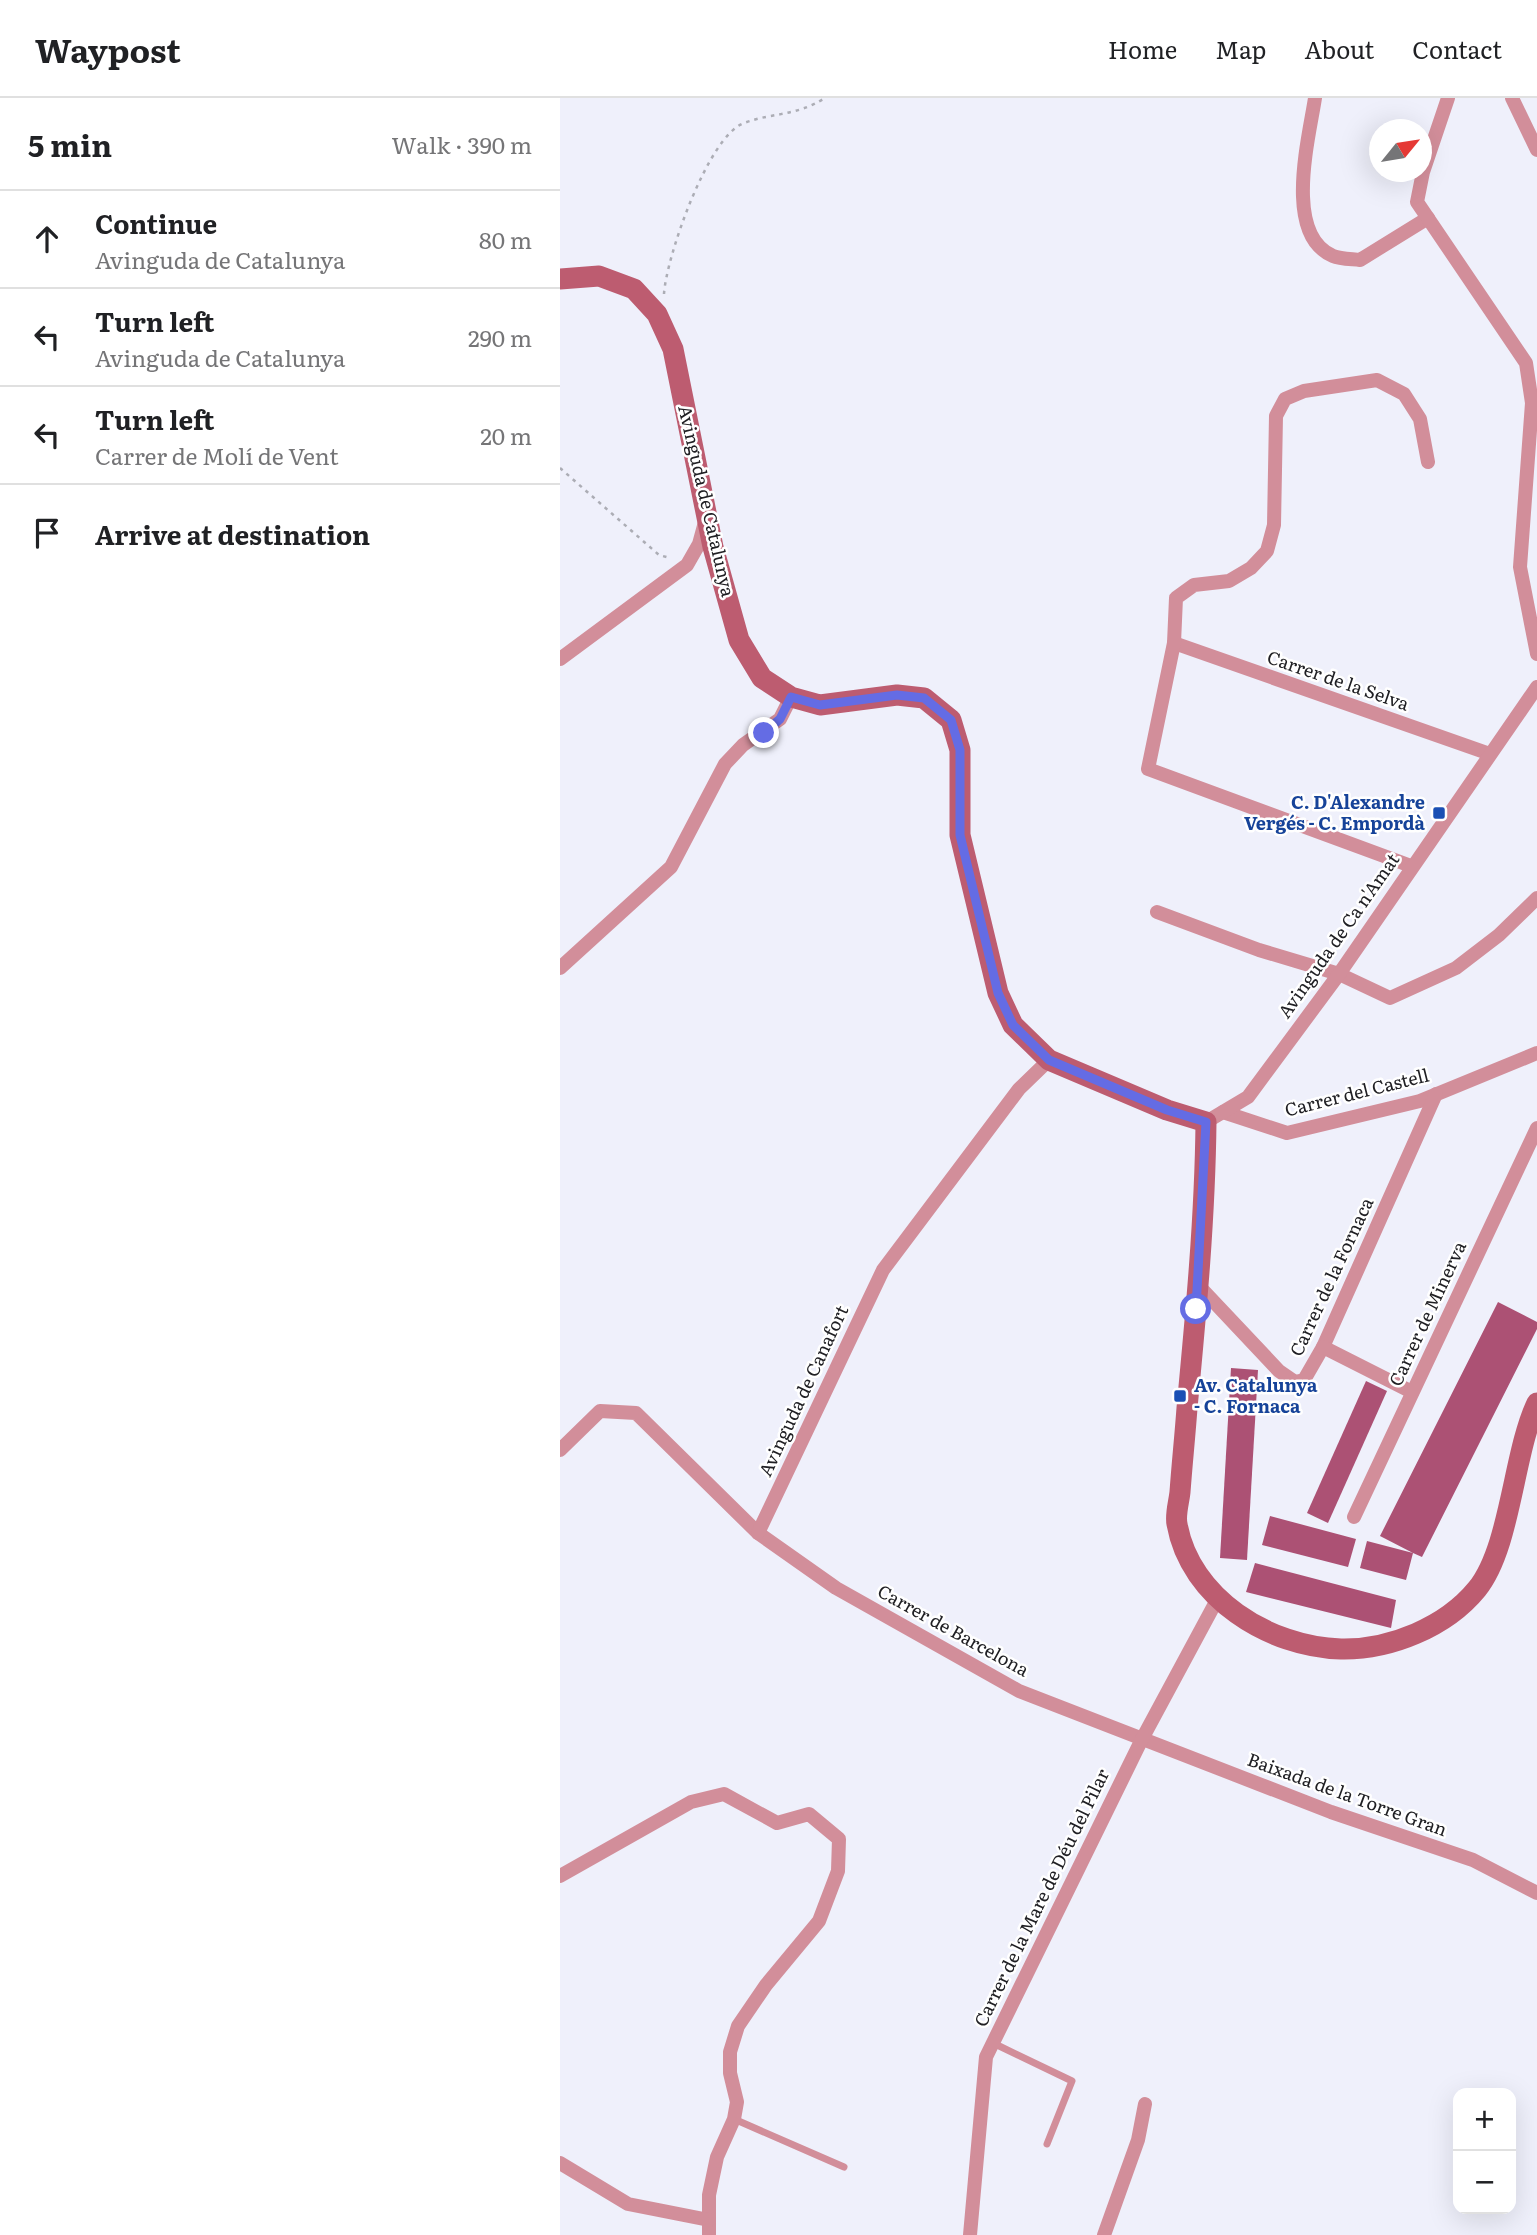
<!DOCTYPE html>
<meta charset="utf-8">
<style>
:root{--surface:#fff;--page:#f2f2f2;--text:#202124;--muted:#757577;--line:#e0e0e0}
body{margin:0;font-family:Literata,serif;background:var(--page);color:var(--text)}
.controls{position:absolute;right:21px;bottom:21px;display:grid;overflow:hidden;border-radius:14px;box-shadow:0 7px 28px #0002}
.controls button{width:63px;height:63px;display:grid;place-items:center;padding:0;border:0;border-bottom:2px solid var(--line);background:var(--surface);color:var(--text);font:35px sans-serif}
.compass{position:absolute;left:809px;top:21px;width:63px;height:63px;border-radius:50%;background:var(--surface);box-shadow:0 7px 28px #0002;rotate:60deg}
.stop{position:absolute;width:21px;height:21px;margin:-16px;border:5px solid #646ce4;border-radius:50%;background:#fff}
.stop.end{background:#646ce4;border-color:#fff;box-shadow:0 2px 7px #0008}
.list{margin:0;padding:0;list-style:none}
h2{display:flex;justify-content:space-between;align-items:center;height:91px;margin:0;padding:0 28px;font-size:30px}
h2 small{font-size:23px;font-weight:400;color:var(--muted)}
.list li{display:grid;grid-template-columns:46px 1fr auto;gap:21px;align-items:center;box-sizing:border-box;height:98px;padding:0 28px;border-top:2px solid var(--line)}
.list b{display:block;font-size:26px;white-space:nowrap}
.list p{margin:0;font-size:23px;white-space:nowrap;color:var(--muted)}
.list em{font-size:23px;font-style:normal;color:var(--muted)}
.icon{flex:none;width:38px;height:38px;fill:none;stroke:currentColor;stroke-width:2;stroke-linecap:round;stroke-linejoin:round}
.map{position:relative;flex:none;width:977px;height:2137px;overflow:hidden}
header{display:flex;align-items:center;gap:42px;box-sizing:border-box;height:98px;padding:0 35px;background:var(--surface);border-bottom:2px solid var(--line)}
header strong{font-size:33px}
nav{display:flex;gap:38px;margin-inline-start:auto;font-size:24px}
main{display:flex}
aside{flex:1;background:var(--surface)}
.map>svg:first-child{display:block}
</style>
<header>
<strong>Waypost</strong>
<nav><a>Home</a><a>Map</a><a>About</a><a>Contact</a></nav>
</header>
<main>
<aside>
<h2>5 min<small>Walk · 390 m</small></h2>
<ul class="list">
<li><svg class="icon" aria-label="ahead" viewBox="0 0 24 24"><path d="M12 20V5M6 11l6-6 6 6"/></svg><div><b>Continue</b><p>Avinguda de Catalunya</p></div><em>80 m</em></li>
<li><svg class="icon" aria-label="left" viewBox="0 0 24 24"><path d="M17 20v-9H6M10 6l-5 5 5 5"/></svg><div><b>Turn left</b><p>Avinguda de Catalunya</p></div><em>290 m</em></li>
<li><svg class="icon" aria-label="left" viewBox="0 0 24 24"><path d="M17 20v-9H6M10 6l-5 5 5 5"/></svg><div><b>Turn left</b><p>Carrer de Molí de Vent</p></div><em>20 m</em></li>
<li><svg class="icon" aria-label="arrive" viewBox="0 0 24 24"><path d="M6 21V4h12l-3 4 3 4H6"/></svg><div><b>Arrive at destination</b></div></li>
</ul>
</aside>
<div class="map">
<svg width="977" height="2137" viewBox="0 0 977 2137">
<rect width="100%" height="100%" fill="#eff0fb"/>
<g fill="#ac5174">
<path d="M938 1204 977 1224V1231L862 1459 853 1455 846 1482 800 1470 807 1443 853 1455 820 1438Z"/>
<path d="M671 1270 698 1272 687 1462 660 1460Z"/>
<path d="M806 1283 827 1293 768 1425 747 1415Z"/>
<path d="M710 1418 796 1441 788 1469 702 1447Z"/>
<path d="M695 1465 836 1502 831 1530 686 1494Z"/>
</g>
<g fill="none" stroke-linecap="round" stroke-linejoin="round">
<g stroke="#acadb5" stroke-width="2.5" stroke-dasharray="3.5 5" stroke-linecap="butt">
<path d="M104 196C106 160 148 38 184 25 214 14 234 19 265 0"/>
<path d="M0 370 99 457 110 460"/>
</g>
<g stroke="#d28e9a" stroke-width="7">
<path d="M433 1945 512 1983 487 2046"/>
<path d="M174 2021 284 2069"/>
</g>
<g stroke="#d28e9a" stroke-width="14">
<path d="M755 0C749 40 723 137 773 158 780 161 792 161 800 162L868 120"/>
<path d="M888 0 863 74 857 104 966 265 972 305 960 469 977 556"/>
<path d="M952 0 977 52"/>
<path d="M614 545 930 656"/>
<path d="M0 561 127 467 139 446 145 424"/>
<path d="M851 768 588 671 614 545 616 500 634 487 669 483 691 470 707 453 714 427 716 318 725 301 744 293 817 282 844 296 860 321 868 364"/>
<path d="M597 814 699 852 779 876 830 900 896 870 939 837 977 800"/>
<path d="M0 870 111 769 165 666 183 647 220 621 231 599"/>
<path d="M663 1014 727 1035 860 1003 977 955"/>
<path d="M646 1024 688 999 779 876 977 589"/>
<path d="M638 1187 719 1273 735 1284 744 1282 763 1249 876 996"/>
<path d="M763 1249 852 1294"/>
<path d="M0 1352 40 1313 76 1315 198 1435 276 1490 459 1593 771 1714 913 1762 977 1795"/>
<path d="M794 1419 977 1030"/>
<path d="M198 1435 323 1172 459 991 489 962"/>
<path d="M0 1778 131 1704 164 1696 217 1725 249 1716 279 1741 278 1773 259 1823 206 1887 178 1928 170 1954V1975L177 2004 174 2021 157 2059 149 2097V2137"/>
<path d="M0 2065 68 2106 149 2122"/>
<path d="M410 2137 426 1959 581 1643 658 1500"/>
<path d="M544 2137 578 2042 585 2006"/>
</g>
<path stroke="#bd5c70" stroke-width="21" d="M0 181 39 178 74 191 97 216 113 251 153 449 179 542 202 580 231 599 260 607 337 597 364 600 391 622 400 652V737L438 895 453 927 489 962 607 1012 646 1024C645 1120 636 1215 627 1310 625 1338 622 1366 620 1394 619 1404 615 1416 617 1426 630 1500 709 1549 781 1551 830 1552 886 1529 917 1491 951 1449 953 1355 977 1305"/>
</g>
<g fill="none" stroke-linecap="round" stroke-linejoin="round">
<path stroke="#646ce4" stroke-width="9" d="M204 635 220 621 231 599 260 607 337 597 364 600 391 622 400 652V737L438 895 453 927 489 962 607 1012 646 1024 636 1211"/>
</g>
<g fill="#1a4fb4" stroke="#fff" stroke-width="2.5">
<rect x="872" y="708" width="14" height="14" rx="3.5"/>
<rect x="613" y="1291" width="14" height="14" rx="3.5"/>
</g>
<g text-anchor="middle" stroke-width="5" stroke-linejoin="round" paint-order="stroke">
<g font-size="18" fill="#202024" stroke="#fff">
<text transform="translate(146 403) rotate(77)" y="6">Avinguda de Catalunya</text>
<text transform="translate(778 583) rotate(19)" y="6">Carrer de la Selva</text>
<text transform="translate(779 838) rotate(-55)" y="6">Avinguda de Ca n'Amat</text>
<text transform="translate(797 995) rotate(-14)" y="6">Carrer del Castell</text>
<text transform="translate(772 1179) rotate(-65)" y="6">Carrer de la Fornaca</text>
<text transform="translate(868 1216) rotate(-65)" y="6">Carrer de Minerva</text>
<text transform="translate(244 1293) rotate(-65)" y="6">Avinguda de Canafort</text>
<text transform="translate(393 1533) rotate(29)" y="6">Carrer de Barcelona</text>
<text transform="translate(787 1697) rotate(20)" y="6">Baixada de la Torre Gran</text>
<text transform="translate(482 1800) rotate(-64)" y="6">Carrer de la Mare de Déu del Pilar</text>
</g>
<g font-size="18" font-weight="bold" fill="#164399" stroke="#fff" text-anchor="end">
<text x="865" y="711">C. D'Alexandre<tspan x="865" dy="21">Vergés - C. Empordà</tspan></text>
<text x="634" y="1294" text-anchor="start">Av. Catalunya<tspan x="634" dy="21">- C. Fornaca</tspan></text>
</g>
</g>
</svg>
<div class="controls">
<button>+</button>
<button>−</button>
</div>
<svg class="compass" viewBox="-18 -18 36 36"><path d="M0-13l5 13h-10z" fill="#e53935"/><path d="M0 13l5-13h-10z" fill="#757577"/></svg>
<div class="stop" style="left:636px;top:1211px"></div>
<div class="stop end" style="left:204px;top:635px"></div>
</div>
</main>
